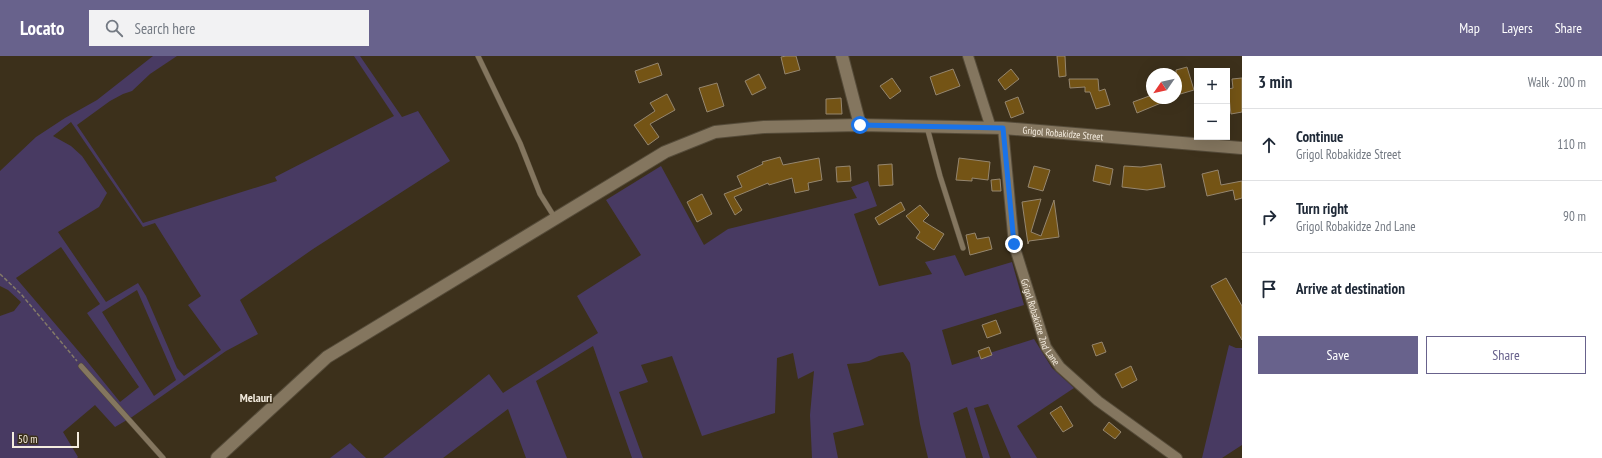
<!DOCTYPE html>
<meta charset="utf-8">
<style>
:root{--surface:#fff;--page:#f2f2f3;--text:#1f2937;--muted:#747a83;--line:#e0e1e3;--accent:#68628c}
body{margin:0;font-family:"PT Sans Narrow",sans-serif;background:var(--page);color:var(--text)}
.controls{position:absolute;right:12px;top:12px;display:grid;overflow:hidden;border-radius:0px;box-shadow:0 4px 16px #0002}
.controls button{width:36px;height:36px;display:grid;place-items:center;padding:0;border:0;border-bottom:1px solid var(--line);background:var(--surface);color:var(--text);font:20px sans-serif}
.compass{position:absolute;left:1146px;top:12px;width:36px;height:36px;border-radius:50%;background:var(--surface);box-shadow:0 4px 16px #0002;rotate:236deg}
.scale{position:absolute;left:12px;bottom:10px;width:67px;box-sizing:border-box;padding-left:4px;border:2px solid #f4ecdf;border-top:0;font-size:11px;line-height:14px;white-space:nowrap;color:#f4ecdf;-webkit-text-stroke:3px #3c301b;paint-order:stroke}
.stop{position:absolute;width:12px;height:12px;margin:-9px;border:3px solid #1a73e8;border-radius:50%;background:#fff}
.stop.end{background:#1a73e8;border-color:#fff;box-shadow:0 1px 4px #0008}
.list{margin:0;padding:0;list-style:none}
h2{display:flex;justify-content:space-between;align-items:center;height:52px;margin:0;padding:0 16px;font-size:17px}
h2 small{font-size:13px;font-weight:400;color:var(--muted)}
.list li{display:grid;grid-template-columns:26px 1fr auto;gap:12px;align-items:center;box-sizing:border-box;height:72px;padding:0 16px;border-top:1px solid var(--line)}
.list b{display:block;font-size:15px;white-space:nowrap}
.list p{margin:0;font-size:13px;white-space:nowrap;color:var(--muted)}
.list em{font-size:13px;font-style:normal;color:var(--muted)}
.actions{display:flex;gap:8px;padding:12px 16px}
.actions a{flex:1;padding:9px 0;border:1px solid var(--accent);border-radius:0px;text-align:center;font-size:14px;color:var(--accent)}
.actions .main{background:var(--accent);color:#fff}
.icon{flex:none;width:22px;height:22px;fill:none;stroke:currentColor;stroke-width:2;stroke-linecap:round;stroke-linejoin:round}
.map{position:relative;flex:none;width:1242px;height:402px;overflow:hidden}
header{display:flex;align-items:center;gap:24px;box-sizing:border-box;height:56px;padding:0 20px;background:var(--accent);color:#fff}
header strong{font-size:19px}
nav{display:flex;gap:22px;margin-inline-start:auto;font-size:14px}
.search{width:280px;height:36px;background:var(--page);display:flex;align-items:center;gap:10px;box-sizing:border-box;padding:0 14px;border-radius:0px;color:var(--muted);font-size:15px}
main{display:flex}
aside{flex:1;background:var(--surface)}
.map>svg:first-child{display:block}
</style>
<header>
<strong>Locato</strong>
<div class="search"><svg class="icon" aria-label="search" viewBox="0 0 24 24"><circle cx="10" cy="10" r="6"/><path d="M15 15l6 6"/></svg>Search here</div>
<nav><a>Map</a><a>Layers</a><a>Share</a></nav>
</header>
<main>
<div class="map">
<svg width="1242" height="402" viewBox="0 0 1242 402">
<rect width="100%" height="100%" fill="#3c301b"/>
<g fill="#483a62" fill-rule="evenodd">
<path d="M153 0H177L150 18 132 35 123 38 110 45 77 69 143 167 277 125 275 121 394 60 354 0H360L402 61 418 55 450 105 313 193 240 244 258 278 226 295 132 361 115 371 95 349 63 376 78 401 77 402H0V260L14 255 21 246 8 234 0 230V115L36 81 65 62 97 44ZM71 66 143 171 155 167 201 240 188 249 221 294 184 320 177 312 146 240 138 227 106 246 58 176 99 151 107 137 82 100 71 90 53 80ZM61 191 100 248 87 257 139 331 120 346 86 304 16 222ZM137 234 176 324 154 340 102 256Z"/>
<path d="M661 110 704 189 728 173 857 142 851 131 868 125 877 150 854 158 879 230 932 218 925 206 955 199 965 220 1012 206 1024 249 942 274 952 309 1034 283 1052 312 1074 332 1017 370 1037 402H1011L988 348 974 352 990 402H983L967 351 953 357 966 402H928L920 368 910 307 903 296 879 300 869 305 859 307 847 308 864 369 833 377 838 402H812L810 359 814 315 798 323 793 297 777 302 775 357 702 380 672 300 641 309 648 326 619 336 643 402H632L593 290 536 325 567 402H526L508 353 443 402H383L489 318 503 337 598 277 577 240 641 199 606 144Z"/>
<path d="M1229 289 1236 292H1242V389L1222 402H1202Z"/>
<path d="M350 387 366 402H330Z"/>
</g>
<g fill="#745415" stroke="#95866f">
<path d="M786 0H796L800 14 785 18 781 1Z"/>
<path d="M1057 0H1065L1066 20 1059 21Z"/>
<path d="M658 7 662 19 639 27 635 15Z"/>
<path d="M1187 11 1194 34 1177 39 1176 34V14Z"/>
<path d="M953 13 960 30 936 39 930 21Z"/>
<path d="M1011 13 1019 23 1005 34 998 24Z"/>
<path d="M759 18 766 32 752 39 745 25Z"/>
<path d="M892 22 901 35 890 43 880 30Z"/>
<path d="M1242 22V56L1231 58 1228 33 1233 32 1232 23Z"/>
<path d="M1069 23H1098L1099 35 1105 33 1110 49 1096 53 1090 36H1085V31L1070 32Z"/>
<path d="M717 27 724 50 707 56 699 32Z"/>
<path d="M667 38 675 54 650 68 659 81 648 89 634 69 655 55 650 47Z"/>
<path d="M1152 39V42H1173L1137 57 1133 46Z"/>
<path d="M1018 41 1024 57 1011 62 1005 46Z"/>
<path d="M841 42 842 58H826V43Z"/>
<path d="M780 101 783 109 819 102 822 124 808 127 809 134 795 137 792 122 769 129 768 127 734 141 742 154 735 159 724 138 742 131 737 120 763 108 762 106Z"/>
<path d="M959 102 990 106 988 124 972 122V125L956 124Z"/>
<path d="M892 108 893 129 879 130 878 109Z"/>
<path d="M1161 108 1165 131 1147 134 1122 131 1124 110 1141 111Z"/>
<path d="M1096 109 1113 113 1110 129 1093 125Z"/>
<path d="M850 110 851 125 837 126 836 111Z"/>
<path d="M1034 110 1050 114 1043 135 1028 131Z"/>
<path d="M1218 114 1221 129 1242 125V142L1235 144 1233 134 1207 140 1202 118Z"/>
<path d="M1000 123 1001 135H992L991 124Z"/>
<path d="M702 138 712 158 697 166 687 146Z"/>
<path d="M1041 143 1031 176 1041 180 1054 144 1059 181 1029 185 1028 188 1022 146Z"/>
<path d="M901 146 905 154 879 169 875 162Z"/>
<path d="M920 149 929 159 923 165 944 178 934 194 916 182 920 176 906 160Z"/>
<path d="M975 177 977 183 989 181 992 193 970 199 966 179Z"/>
<path d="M1226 222 1242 250V284L1211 230Z"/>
<path d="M996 264 1001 277 987 282 982 269Z"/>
<path d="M1102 286 1106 296 1096 300 1092 289Z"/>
<path d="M989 291 992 299 981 303 978 295Z"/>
<path d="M1131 310 1137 324 1122 332 1115 318Z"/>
<path d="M1061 350 1073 370 1063 376 1050 357Z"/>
<path d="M1109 366 1121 376 1115 383 1103 374Z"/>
</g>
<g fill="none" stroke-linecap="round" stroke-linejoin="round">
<defs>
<g id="service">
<path d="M478 0 520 87 540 138 555 162"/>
<path d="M927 71 940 120 963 192"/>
<path d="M81 310 163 402"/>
</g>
<g id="minor">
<path d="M968 0 991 72"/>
<path id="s1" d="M1003 72 1014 189 1046 291 1060 311 1098 345 1177 402"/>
</g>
<g id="tertiary">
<path d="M842 0 860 69"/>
<path id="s2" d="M217 402 327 301 665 96 715 76 764 71 860 69 1003 72 1242 92"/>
</g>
</defs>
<use href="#service" stroke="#554b39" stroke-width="6"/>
<use href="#minor" stroke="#554b39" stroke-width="12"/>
<use href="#tertiary" stroke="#554b39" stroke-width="14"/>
<path stroke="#847a68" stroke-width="1.5" stroke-dasharray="4 2" stroke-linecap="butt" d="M0 218 21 238 77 305"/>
<use href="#service" stroke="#84765f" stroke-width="5"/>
<use href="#minor" stroke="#84765f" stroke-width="10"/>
<use href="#tertiary" stroke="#84765f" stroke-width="12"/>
</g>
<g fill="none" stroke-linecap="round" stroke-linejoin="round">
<path stroke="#1a73e8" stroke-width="5" d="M860 69 1003 72 1014 188"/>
</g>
<g text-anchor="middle" stroke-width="3" stroke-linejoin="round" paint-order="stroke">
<g font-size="10" fill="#f4ecdf" stroke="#3c301b">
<text dy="4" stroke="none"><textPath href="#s2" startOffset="947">Grigol Robakidze Street</textPath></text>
<text dy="4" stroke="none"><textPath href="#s1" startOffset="199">Grigol Robakidze 2nd Lane</textPath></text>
</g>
<g font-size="12" font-weight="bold" fill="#f4ecdf" stroke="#3c301b">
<text x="256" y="346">Melauri</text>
</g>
</g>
</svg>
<div class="controls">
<button>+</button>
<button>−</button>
</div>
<svg class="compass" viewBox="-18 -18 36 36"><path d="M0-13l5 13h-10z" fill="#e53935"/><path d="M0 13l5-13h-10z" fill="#747a83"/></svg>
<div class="scale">50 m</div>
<div class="stop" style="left:860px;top:69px"></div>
<div class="stop end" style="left:1014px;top:188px"></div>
</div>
<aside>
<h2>3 min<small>Walk · 200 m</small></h2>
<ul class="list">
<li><svg class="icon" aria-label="ahead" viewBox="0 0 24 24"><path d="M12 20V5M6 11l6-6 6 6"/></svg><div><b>Continue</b><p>Grigol Robakidze Street</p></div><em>110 m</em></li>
<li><svg class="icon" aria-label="right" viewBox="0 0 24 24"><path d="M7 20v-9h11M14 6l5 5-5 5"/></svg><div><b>Turn right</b><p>Grigol Robakidze 2nd Lane</p></div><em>90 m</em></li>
<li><svg class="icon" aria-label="arrive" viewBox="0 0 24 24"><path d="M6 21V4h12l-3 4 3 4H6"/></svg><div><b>Arrive at destination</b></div></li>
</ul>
<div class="actions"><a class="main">Save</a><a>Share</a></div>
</aside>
</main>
